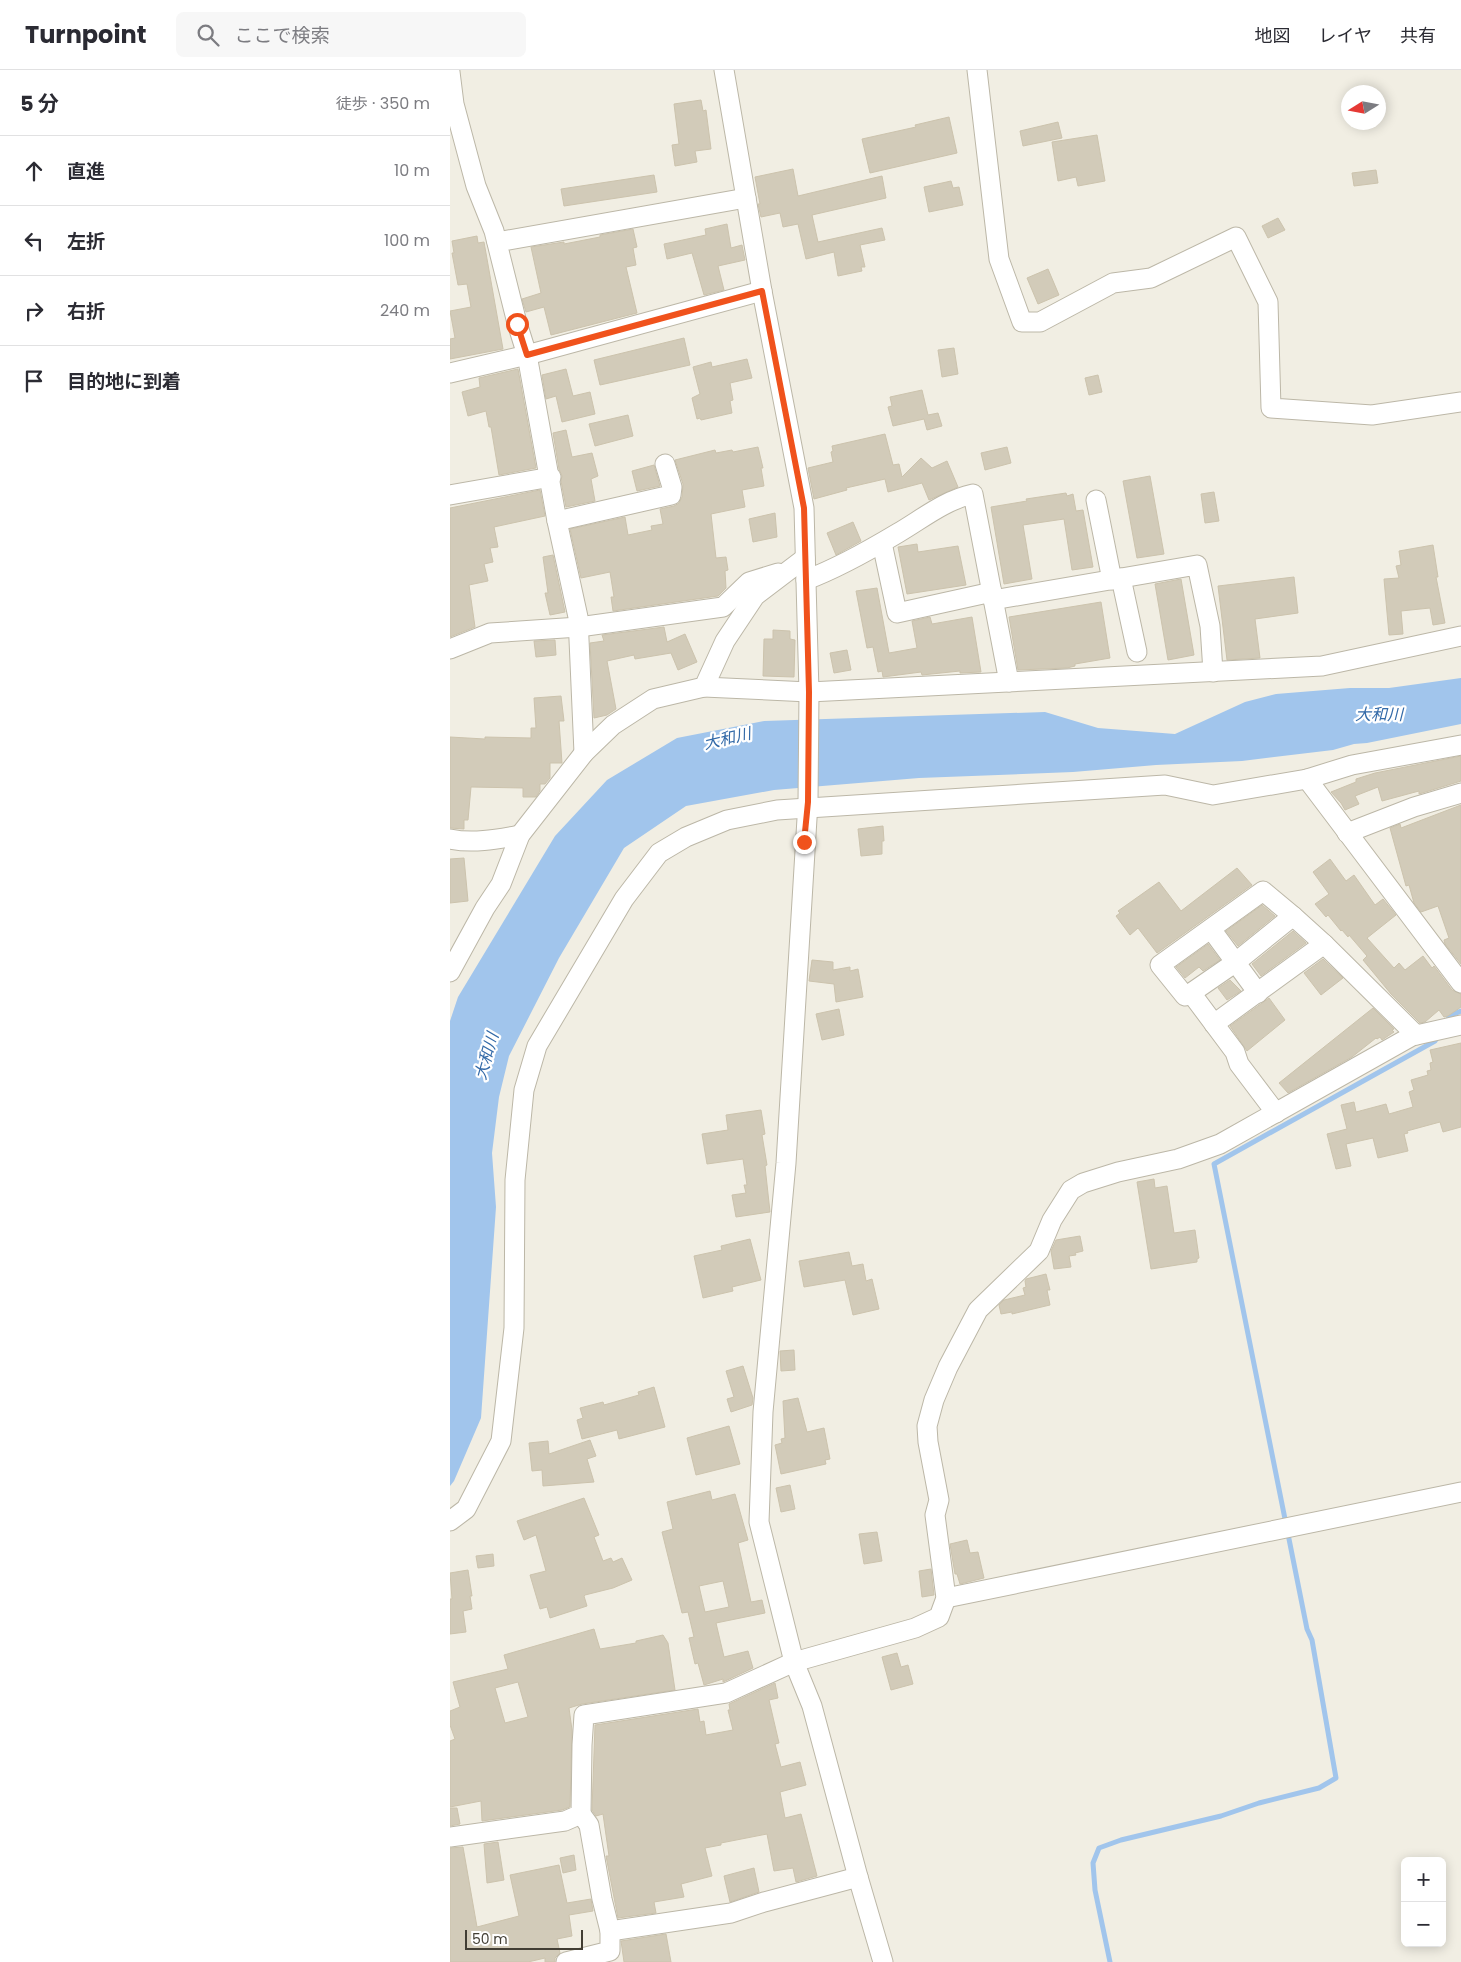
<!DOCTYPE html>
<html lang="ja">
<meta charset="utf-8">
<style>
:root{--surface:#fff;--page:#f7f7f7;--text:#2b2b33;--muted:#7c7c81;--line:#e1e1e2}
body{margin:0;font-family:Poppins,"Noto Sans JP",sans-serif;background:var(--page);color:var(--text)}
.controls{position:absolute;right:15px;bottom:15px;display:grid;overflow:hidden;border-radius:8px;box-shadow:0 2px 12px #0003}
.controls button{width:45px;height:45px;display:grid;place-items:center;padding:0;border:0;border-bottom:1px solid var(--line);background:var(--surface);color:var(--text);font:25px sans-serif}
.compass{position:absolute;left:891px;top:15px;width:45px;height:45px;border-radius:50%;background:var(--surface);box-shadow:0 2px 12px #0003;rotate:259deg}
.scale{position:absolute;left:15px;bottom:12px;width:118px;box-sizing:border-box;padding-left:5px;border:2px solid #423e34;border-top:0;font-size:14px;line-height:18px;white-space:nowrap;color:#423e34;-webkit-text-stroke:4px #fff;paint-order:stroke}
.stop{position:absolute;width:15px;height:15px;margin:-11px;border:4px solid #f0521c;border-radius:50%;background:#fff}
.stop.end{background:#f0521c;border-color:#fff;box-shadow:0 1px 5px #0008}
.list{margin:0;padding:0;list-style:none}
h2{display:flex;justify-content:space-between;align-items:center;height:65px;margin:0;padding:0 20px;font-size:21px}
h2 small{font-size:16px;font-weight:400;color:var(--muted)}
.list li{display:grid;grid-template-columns:32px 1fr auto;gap:15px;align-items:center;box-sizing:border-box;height:70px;padding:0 20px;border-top:1px solid var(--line)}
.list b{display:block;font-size:19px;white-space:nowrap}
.list em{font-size:16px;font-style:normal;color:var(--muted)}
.icon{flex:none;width:28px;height:28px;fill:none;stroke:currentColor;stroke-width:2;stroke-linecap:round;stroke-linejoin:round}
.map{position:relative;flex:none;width:1011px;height:1892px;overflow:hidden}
header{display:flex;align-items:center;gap:30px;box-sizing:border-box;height:70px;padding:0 25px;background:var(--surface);border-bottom:1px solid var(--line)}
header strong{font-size:24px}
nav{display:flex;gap:28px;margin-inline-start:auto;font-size:18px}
.search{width:350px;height:45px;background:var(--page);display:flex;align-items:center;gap:12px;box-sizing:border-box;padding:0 18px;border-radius:8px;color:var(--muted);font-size:19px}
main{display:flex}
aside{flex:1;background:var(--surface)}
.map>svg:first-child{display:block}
</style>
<header>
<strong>Turnpoint</strong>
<div class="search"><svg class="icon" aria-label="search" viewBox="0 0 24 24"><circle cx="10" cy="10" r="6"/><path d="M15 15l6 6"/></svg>ここで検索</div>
<nav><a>地図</a><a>レイヤ</a><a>共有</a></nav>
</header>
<main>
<aside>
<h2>5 分<small>徒歩 · 350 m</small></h2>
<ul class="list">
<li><svg class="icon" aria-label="ahead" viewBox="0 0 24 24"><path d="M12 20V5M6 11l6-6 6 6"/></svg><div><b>直進</b></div><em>10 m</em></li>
<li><svg class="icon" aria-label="left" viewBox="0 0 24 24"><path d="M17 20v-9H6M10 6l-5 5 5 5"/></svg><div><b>左折</b></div><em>100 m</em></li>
<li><svg class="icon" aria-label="right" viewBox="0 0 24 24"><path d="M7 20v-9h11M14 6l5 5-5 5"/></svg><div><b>右折</b></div><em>240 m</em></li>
<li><svg class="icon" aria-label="arrive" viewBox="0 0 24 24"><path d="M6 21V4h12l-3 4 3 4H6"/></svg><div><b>目的地に到着</b></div></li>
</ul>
</aside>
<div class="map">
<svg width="1011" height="1892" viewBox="0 0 1011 1892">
<rect width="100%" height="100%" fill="#f1eee3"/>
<path fill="#a1c5ec" d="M1011 608V654L917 673 904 674 883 680 792 691 706 695 623 702 469 708 324 720 236 736 174 778 109 888 59 986 49 1027 42 1083 46 1137 31 1348 4 1411 0 1416V951L8 927 105 766 157 710 227 668 314 651 595 642 648 658 725 664 795 632 826 624 900 618H939Z"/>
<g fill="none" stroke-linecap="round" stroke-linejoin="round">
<g stroke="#a1c5ec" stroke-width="5">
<path d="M996 952 1001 945 1011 941"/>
<path d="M660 1892 645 1820 643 1793 649 1778 671 1770 771 1746 809 1733 869 1718 886 1708 862 1570 857 1559 764 1094 985 971 988 966"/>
</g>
</g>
<g fill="#d2cbb9" stroke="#ccc3ad" fill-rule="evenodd">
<path d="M251 30 253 41 256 40 261 79 245 81 247 92 225 96 222 75 229 74 224 34Z"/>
<path d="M499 47 507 83 420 103 412 69 466 57 465 55Z"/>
<path d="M608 52 612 68 573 76 570 61Z"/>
<path d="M647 65 655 111 628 116 626 107 608 111 602 72Z"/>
<path d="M343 99 348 126 432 106 436 128 362 145 368 172 432 158 435 170 410 175 415 197H411L412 201 388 206 384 182 356 189 348 154 333 157 330 143 311 147 308 134H310L305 107Z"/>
<path d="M926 100 928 113 904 116 902 103Z"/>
<path d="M204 105 207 122 114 136 111 119Z"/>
<path d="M501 111 503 118 509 117 513 135 479 142 474 117Z"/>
<path d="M828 148 835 160 818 168 812 156Z"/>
<path d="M277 154 281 178 292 175 295 190 268 196 274 220 254 225 242 183 217 189 214 174 256 165 255 159Z"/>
<path d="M183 159 187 177 183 178 186 195 176 197 187 243 101 265 94 237 76 242 72 229 91 223 81 177 114 172V174L150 167V165Z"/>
<path d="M27 166 28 173 34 172 53 279 0 289V269L5 268 0 241 21 237 17 214 8 215 2 183H4L2 171Z"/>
<path d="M598 199 609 225 588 234 577 208Z"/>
<path d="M234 268 240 295 150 315 144 290Z"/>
<path d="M504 278 508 304 492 307 488 280Z"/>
<path d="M297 289 302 308 280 313 283 330 280 331 282 343 251 350 250 348 247 349 242 328 250 324 243 297 261 292 262 297Z"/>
<path d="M68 299 86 398 49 405 41 357H39L36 341 18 346 12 322 30 317 29 308Z"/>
<path d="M116 299 123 326 140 322 145 344 112 352 106 326 96 329 92 305Z"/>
<path d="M648 305 652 322 639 325 635 308Z"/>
<path d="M472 320 478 345 488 343 492 356 477 360 474 349 443 356 438 337 442 336 440 327Z"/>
<path d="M178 345 183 366 145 376 139 354Z"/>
<path d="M116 360 122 387 142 383 148 406 141 409 145 431 116 437 111 411 112 406 109 399 103 363Z"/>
<path d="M435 364 443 395 449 394 452 407 471 388 482 398 497 391 508 417 479 430 472 413 438 422 435 409 396 418 397 420 364 429 358 398 383 392 381 382 383 381 382 376Z"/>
<path d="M308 377 313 398H311L314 416 292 420 295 437 261 444 266 488 276 487 278 500 275 501 276 518 268 526 163 541 161 527H164L160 502 131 508 120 459 175 447 178 465 202 460 201 456 213 454 210 439 224 436 229 433 232 427 233 414 225 390 265 380 266 383 282 380 283 382Z"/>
<path d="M557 377 561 393 535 400 531 383Z"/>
<path d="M204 395 210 416 187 421 182 401Z"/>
<path d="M700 406 714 484 687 488 673 411Z"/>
<path d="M90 420 95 446 44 457 48 477 40 478 43 492 34 494 38 511 19 515 25 557 0 567V438Z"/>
<path d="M764 422 769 451 755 453 751 424Z"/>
<path d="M616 423 617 426 623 424 626 441 633 440 643 497 622 500 614 449 573 455 582 509 554 514 541 437 577 431 576 429Z"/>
<path d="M325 443 327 467 303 472 299 449Z"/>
<path d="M403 452 411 471 386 485 377 463Z"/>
<path d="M467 474 468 482 508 476 516 515 457 524 448 477Z"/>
<path d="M983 475 988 507H986L995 553 983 555 980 538 951 541 953 564 939 565 934 509 949 508 946 496 951 495 949 481Z"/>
<path d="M103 485 115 542 100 545 95 523H98L93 487Z"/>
<path d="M844 507 848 543 805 549 810 588 777 590 768 516Z"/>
<path d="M731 509 744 585 718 590 705 514Z"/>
<path d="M427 518 439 583 467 578 462 551 480 547 482 554 522 547 531 602 510 603V601L472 605 471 602 433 607 432 601 428 602 423 577 417 578 406 521Z"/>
<path d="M651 532 660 588 625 594V596L617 598 568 600 559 547Z"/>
<path d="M214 557 217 572 235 564 247 592 228 600 221 583 185 589 184 585 157 591 166 639 157 645 144 648 140 573 154 571 152 565Z"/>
<path d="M323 560 340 561V569L345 570 344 607 313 606 314 569H323Z"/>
<path d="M105 570 106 585 86 587 84 571Z"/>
<path d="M397 580 401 600 384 603 380 583Z"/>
<path d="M111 626 114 651H109L112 693H100V708L95 714H90V721L86 727H73V718L21 717 18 750H14V759L0 758V667L35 669V667L81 668V658H86L84 628Z"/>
<path d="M1011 686V711L969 724V721L932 731 928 717 905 726 909 734 895 740 891 733 881 722 906 712V709L925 703Z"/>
<path d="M1011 735V894L995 874 994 870 999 868 988 836 971 842 964 833 959 815 956 816 940 758 950 754 951 758Z"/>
<path d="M433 756 434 771H432V784L411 786 408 759Z"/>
<path d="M14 788 18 831 0 833V789Z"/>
<path d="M880 789 896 811 904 805 925 835 933 829 946 845 917 868 944 898 949 893 955 900 973 886 982 898 984 896 1002 920 1011 924V937L998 946 994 947 989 940 975 952 970 953 941 924 913 890 917 886 899 865 898 867 892 860 891 861 878 845 876 847 865 834 879 824 863 802Z"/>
<path d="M787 798 802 815 707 883 688 858 680 865 666 846 670 843 668 841 709 812 731 841Z"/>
<path d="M812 835 825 846 788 876 776 861Z"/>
<path d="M843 861 856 873 811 906 802 894Z"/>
<path d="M758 874 770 890 753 901 749 897 735 908 726 897Z"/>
<path d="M873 889 893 908 871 925 854 903Z"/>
<path d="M362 890 383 892V900L400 897V901L408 899 413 927 386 932 384 914 359 911Z"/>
<path d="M780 910 791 921 777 930 768 918Z"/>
<path d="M819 928 835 950 797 981 780 956Z"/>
<path d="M923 938 944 959 942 960 944 962 932 970 930 967 927 969 926 968 902 987 838 1023 829 1013Z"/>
<path d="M389 939 394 965 372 970 366 944Z"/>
<path d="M1011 973V1057L993 1062 990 1052 957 1061 958 1063 954 1064 958 1081 928 1088 923 1068 896 1074 901 1096 886 1099 877 1064 897 1059 891 1035 904 1032 906 1042 936 1034 939 1044 963 1037 959 1022 964 1020 961 1010 978 1005 977 1001 981 1000 980 993 983 992 980 980Z"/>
<path d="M311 1040 315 1064 312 1065 317 1095 315 1096 320 1142 286 1147 282 1125 296 1123 294 1115H297L293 1089 257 1094 252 1064 278 1060 276 1045Z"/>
<path d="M704 1109 705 1118 717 1116 724 1163 745 1160 749 1188 747 1189V1192L701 1199 687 1112Z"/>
<path d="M630 1166 633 1181 625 1183 626 1185 619 1186 621 1197 604 1199 601 1181 606 1170Z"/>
<path d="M300 1169 311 1210 282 1217 283 1221 253 1228 244 1186 272 1180 271 1176Z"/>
<path d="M399 1182 402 1196 413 1194 416 1211 422 1209 429 1239 403 1245 395 1210 354 1217 349 1191Z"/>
<path d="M596 1204 600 1220H597L600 1235 562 1244V1242L551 1244 549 1235 554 1230 575 1225 573 1218 576 1217 575 1211 576 1209Z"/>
<path d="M344 1280 345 1300 331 1301 330 1281Z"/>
<path d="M293 1296 303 1328 302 1335 281 1342 277 1329 284 1327 276 1301Z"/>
<path d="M204 1317 215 1357 169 1369 167 1360 132 1369 127 1350 133 1348 130 1338 153 1332 154 1335 189 1325 188 1322Z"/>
<path d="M348 1328 357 1362 374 1358 380 1389 375 1390 376 1394 331 1404 325 1375 332 1373 331 1369 335 1368 333 1331Z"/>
<path d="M279 1356 290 1394 246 1405 237 1368Z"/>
<path d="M140 1370 146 1386 137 1389 144 1412 93 1416 92 1400 82 1401 79 1373 98 1371 99 1384Z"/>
<path d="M340 1415 345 1439 331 1442 326 1418Z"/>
<path d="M260 1421 262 1430 285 1424 298 1470 288 1473 301 1532 312 1530 315 1543 266 1553 274 1587 298 1581 303 1598 273 1612V1609L254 1615 248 1593 245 1594 239 1568 244 1567 238 1542 232 1543 212 1462 223 1459 217 1432ZM273 1511 279 1537 255 1542 249 1516Z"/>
<path d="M134 1428 149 1465 144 1467 153 1491 161 1488 163 1492 172 1488 182 1510 163 1518 135 1525 134 1526 137 1536 100 1548 97 1537 90 1539 80 1505 96 1501 86 1465 74 1470 67 1451Z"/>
<path d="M427 1462 432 1491 414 1494 409 1464Z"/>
<path d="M517 1470 520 1483 528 1482 534 1508 510 1514 507 1504H505L500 1474Z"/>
<path d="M43 1484 44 1496 28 1498 26 1486Z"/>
<path d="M481 1499 484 1525 472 1527 469 1501Z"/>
<path d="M18 1500 22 1526H20L22 1539 13 1541 16 1562 0 1564V1529H2L0 1503Z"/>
<path d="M144 1559 150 1579 186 1573V1571L213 1565 218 1573 225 1620 132 1634 119 1638 122 1660 120 1737 112 1740 32 1751 31 1731 0 1737V1671L5 1669 0 1655V1641L10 1637 3 1612 58 1599 54 1585ZM68 1612 78 1647 55 1653 45 1618Z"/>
<path d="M447 1583 451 1597 458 1595 463 1614 441 1620 432 1587Z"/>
<path d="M325 1613 328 1628 319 1630 329 1673 325 1674 331 1697 350 1692 356 1715 330 1722 335 1748 351 1744 367 1806 346 1812 343 1798 324 1801 317 1764 271 1773V1775L255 1778 262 1806 231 1814 234 1827 204 1832 206 1843 168 1848 156 1786H159L153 1744 146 1746 142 1740 145 1655 248 1639 250 1652 254 1651 256 1665 283 1660 278 1640H280L279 1634Z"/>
<path d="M0 1738H7L10 1754 0 1756Z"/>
<path d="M48 1772 54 1810 37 1813 34 1774Z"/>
<path d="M13 1777 27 1857 69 1846 60 1805 109 1795 117 1833 141 1829 143 1841 119 1845 122 1866 107 1869 110 1883 105 1888V1892H95V1888L78 1892H0V1778Z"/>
<path d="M124 1785 126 1800 113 1803 110 1788Z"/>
<path d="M304 1798 309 1822 280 1832 274 1806Z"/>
<path d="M216 1864 221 1892H174L171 1871Z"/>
</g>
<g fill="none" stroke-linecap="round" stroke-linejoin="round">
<defs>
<g id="minor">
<path d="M274 0 312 221 354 438 359 622 358 732 336 1093 313 1342 309 1452 344 1592 362 1636 408 1807 433 1892"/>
<path d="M527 0 549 189 572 252H590L663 213 701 208 786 167 818 232 821 338 922 345 1011 332"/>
<path d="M0 2 4 34 26 116 44 161 67 253 77 285 107 451 128 547 134 683"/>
<path d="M47 172 296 128"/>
<path d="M0 303 77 285 312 221"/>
<path d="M0 425 101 407"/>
<path d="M646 430 662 510"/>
<path d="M107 451 221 425 222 417 215 394"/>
<path d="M432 473 447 543 542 522"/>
<path d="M671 508 687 582"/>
<path d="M356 510C388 498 418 481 448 463 472 449 495 430 523 424L559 612"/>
<path d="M543 530 747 495 760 556 763 602"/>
<path d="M0 579 40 563 129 557 273 537 299 512 328 503"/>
<path d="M254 617 359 622 872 596 1011 566"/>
<path d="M857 709 1011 913"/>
<path d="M897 763 964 737 1011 723"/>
<path d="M0 769C23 774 48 769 70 765"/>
<path d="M761 859 808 923"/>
<path d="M0 902 35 838 51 814 70 765 134 683 163 655 203 629 254 617 275 571 305 526 355 488"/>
<path d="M741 923 735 926 710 895 813 821 843 846"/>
<path d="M764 954 874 874"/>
<path d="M826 1043 789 994 785 982 741 923 786 892 843 846 874 874 966 965"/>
<path d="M0 1451 16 1439 51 1371 64 1258 65 1110 74 1020 87 976 174 829 209 783 236 767 277 750 327 740 715 715 763 725 857 709 902 695 1011 675"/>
<path d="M496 1528 1011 1422"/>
<path d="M0 1767 115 1751 131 1744 132 1675 134 1645 276 1623 344 1592 465 1558 489 1547 496 1528 485 1445 489 1430 478 1372 477 1356 484 1330 498 1297 528 1240 589 1181 602 1150 621 1120 633 1113 668 1102 728 1089 770 1074 962 966 1011 955"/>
<path d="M160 1861 281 1843 314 1832 408 1807"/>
<path d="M116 1892 160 1881V1861L152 1829 139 1755 131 1744"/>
</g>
</defs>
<use href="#minor" stroke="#bcb7a7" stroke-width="21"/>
<use href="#minor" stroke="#fff" stroke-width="19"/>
</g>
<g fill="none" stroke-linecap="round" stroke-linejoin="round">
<path stroke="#f0521c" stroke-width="6" d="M67 254 77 285 312 221 354 438 359 622 358 732 354 772"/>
</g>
<g text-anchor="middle" stroke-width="4.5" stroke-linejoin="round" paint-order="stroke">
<g font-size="16" font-style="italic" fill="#336aa8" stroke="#fff">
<text x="929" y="650">大和川</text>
<text transform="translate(277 668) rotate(-13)" y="6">大和川</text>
<text transform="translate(36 986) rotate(-74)" y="6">大和川</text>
</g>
</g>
</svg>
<div class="controls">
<button>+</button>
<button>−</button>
</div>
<svg class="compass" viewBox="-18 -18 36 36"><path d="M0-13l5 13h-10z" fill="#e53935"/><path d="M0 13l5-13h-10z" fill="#7c7c81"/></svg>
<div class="scale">50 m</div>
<div class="stop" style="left:67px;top:254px"></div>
<div class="stop end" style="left:354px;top:772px"></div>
</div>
</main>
